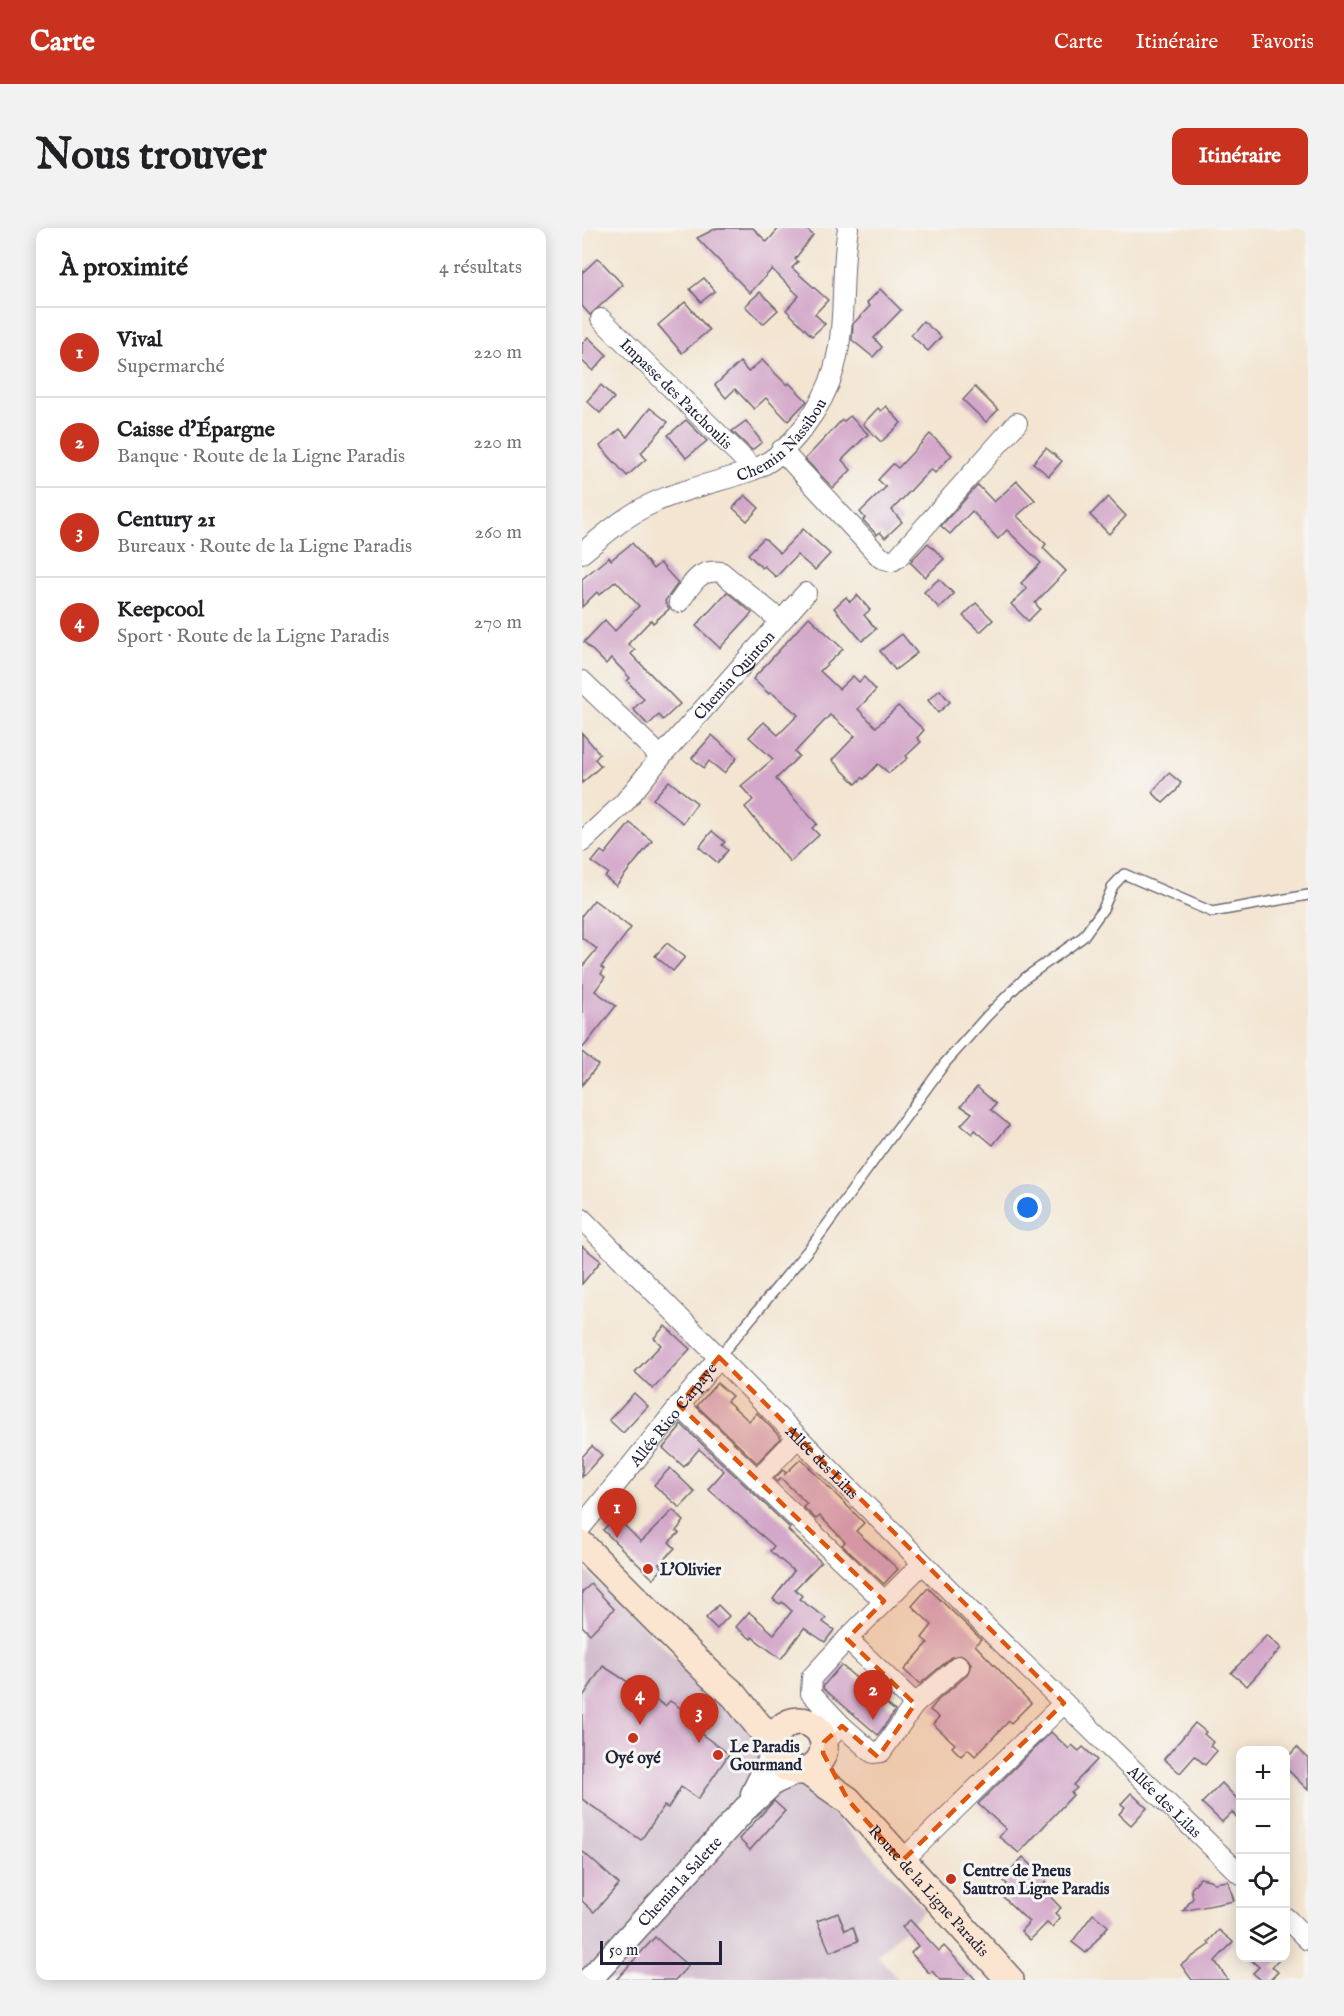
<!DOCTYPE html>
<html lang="fr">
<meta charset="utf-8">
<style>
:root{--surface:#fff;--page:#f2f2f2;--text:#202124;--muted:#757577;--line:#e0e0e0;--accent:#c8321e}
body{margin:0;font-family:"IM FELL English",serif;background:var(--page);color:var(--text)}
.controls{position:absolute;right:18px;bottom:18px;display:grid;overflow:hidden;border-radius:12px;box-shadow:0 3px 15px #0003}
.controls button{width:54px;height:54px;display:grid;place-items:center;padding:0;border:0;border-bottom:2px solid var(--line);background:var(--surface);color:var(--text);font:30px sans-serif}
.scale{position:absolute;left:18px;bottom:15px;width:122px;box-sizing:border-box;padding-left:6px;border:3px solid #22223b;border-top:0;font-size:16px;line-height:21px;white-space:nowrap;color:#22223b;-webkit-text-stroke:4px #f6f6f2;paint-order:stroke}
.you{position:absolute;left:446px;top:980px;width:21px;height:21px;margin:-15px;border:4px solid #fff;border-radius:50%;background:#1a73e8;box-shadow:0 0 0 9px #1a73e833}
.badge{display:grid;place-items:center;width:39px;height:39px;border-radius:50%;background:var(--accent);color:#fff;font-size:20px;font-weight:700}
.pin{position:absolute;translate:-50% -50px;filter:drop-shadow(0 2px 3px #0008)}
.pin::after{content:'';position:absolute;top:32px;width:21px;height:18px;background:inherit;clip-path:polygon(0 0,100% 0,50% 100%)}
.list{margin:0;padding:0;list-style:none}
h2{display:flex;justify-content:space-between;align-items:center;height:78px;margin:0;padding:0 24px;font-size:26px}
h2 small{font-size:20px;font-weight:400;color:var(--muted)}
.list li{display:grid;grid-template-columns:39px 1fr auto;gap:18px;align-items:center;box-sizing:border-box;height:90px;padding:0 24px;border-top:2px solid var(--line)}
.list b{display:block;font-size:22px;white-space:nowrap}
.list p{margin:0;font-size:20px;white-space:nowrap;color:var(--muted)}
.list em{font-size:20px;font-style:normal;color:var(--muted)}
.icon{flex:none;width:33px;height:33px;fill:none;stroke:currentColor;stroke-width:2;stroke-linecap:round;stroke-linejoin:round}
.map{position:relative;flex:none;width:726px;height:1752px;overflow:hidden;border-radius:12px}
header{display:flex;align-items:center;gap:36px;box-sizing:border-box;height:84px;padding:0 30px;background:var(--accent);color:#fff}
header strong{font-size:28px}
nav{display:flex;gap:33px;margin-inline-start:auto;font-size:21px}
.intro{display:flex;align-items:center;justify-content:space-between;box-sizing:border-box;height:144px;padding:0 36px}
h1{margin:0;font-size:42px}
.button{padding:15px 27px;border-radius:12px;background:var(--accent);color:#fff;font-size:21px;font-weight:700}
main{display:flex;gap:36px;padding:0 36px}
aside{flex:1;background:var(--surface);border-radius:12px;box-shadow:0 3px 15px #0003}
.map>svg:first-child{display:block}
</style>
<header>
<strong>Carte</strong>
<nav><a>Carte</a><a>Itinéraire</a><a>Favoris</a></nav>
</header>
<div class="intro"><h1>Nous trouver</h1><a class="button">Itinéraire</a></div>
<main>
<aside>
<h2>À proximité<small>4 résultats</small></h2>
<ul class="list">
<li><span class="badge">1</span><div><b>Vival</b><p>Supermarché</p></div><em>220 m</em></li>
<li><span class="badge">2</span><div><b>Caisse d'Épargne</b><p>Banque · Route de la Ligne Paradis</p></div><em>220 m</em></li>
<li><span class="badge">3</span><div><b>Century 21</b><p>Bureaux · Route de la Ligne Paradis</p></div><em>260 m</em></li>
<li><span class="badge">4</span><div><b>Keepcool</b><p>Sport · Route de la Ligne Paradis</p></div><em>270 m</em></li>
</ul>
</aside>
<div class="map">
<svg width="726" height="1752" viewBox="0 0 726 1752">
<rect width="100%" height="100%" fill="#f6f6f2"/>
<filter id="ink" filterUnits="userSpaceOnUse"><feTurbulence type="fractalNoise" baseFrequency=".0167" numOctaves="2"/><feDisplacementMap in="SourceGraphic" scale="12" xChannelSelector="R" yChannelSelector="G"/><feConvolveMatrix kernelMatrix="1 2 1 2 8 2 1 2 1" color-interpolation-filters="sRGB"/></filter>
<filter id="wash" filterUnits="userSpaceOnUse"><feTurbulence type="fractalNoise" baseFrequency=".008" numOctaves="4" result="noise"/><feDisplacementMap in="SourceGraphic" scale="24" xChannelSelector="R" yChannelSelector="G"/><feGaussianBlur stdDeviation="1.35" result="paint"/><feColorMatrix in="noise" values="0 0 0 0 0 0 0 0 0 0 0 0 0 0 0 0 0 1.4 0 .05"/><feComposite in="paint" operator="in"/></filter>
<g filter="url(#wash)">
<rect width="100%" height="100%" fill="#f3e5d1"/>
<path fill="#d1bdcc" d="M0 1340 212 1546 343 1682 295 1727 317 1752H0Z"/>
<g id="blocks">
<g fill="#d3a7c9">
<path d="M135 0H171L185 14 197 0H223L231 7 213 31 216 34 210 40 246 72 233 86 243 96 230 108 204 82 217 68 190 41 168 65 115 10Z"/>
<path d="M16 30 41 57 8 87 0 78V45Z"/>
<path d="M122 50 133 63 119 74 108 61Z"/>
<path d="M298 61 319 82 292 110 300 119 291 129 270 112 271 96 288 78 285 75Z"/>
<path d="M178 64 196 82 181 96 163 78Z"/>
<path d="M103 74 127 102 100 125 76 97Z"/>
<path d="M341 93 359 109 346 123 329 107Z"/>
<path d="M6 109 25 127 11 143 0 133V116Z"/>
<path d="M180 132 205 157 207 155 225 173 206 193 184 170 172 181 153 161 144 170 133 157 158 134 166 144Z"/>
<path d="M19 157 32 170 18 185 5 173Z"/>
<path d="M393 159 416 182 404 194 381 172Z"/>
<path d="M304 178 319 195 299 214 281 196 296 180 299 183Z"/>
<path d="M68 180 86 194 59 225 64 231 45 248 18 218 38 201 45 209Z"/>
<path d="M268 188 286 206 260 232 269 242 251 260 223 231 260 192 262 193Z"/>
<path d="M104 192 125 213 104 230 86 207Z"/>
<path d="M164 193 180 214 170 222 150 203Z"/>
<path d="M348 206 370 227 353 245 349 241 310 282 320 294 303 310 298 304 295 307 281 292 283 290 278 284 304 259 296 252 311 236 316 240Z"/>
<path d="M464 220 480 233 467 248 451 235Z"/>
<path d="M435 253 453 272 435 288 464 316 461 320 484 343 453 375 458 381 446 393 429 376 445 361 439 355 459 335 425 302 416 311 390 283 368 306 359 298 396 257 412 274Z"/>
<path d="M163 267 177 280 165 293 151 280Z"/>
<path d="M526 269 544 288 527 306 508 287Z"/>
<path d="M221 301 248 326 233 342 215 327 194 349 182 338 180 340 166 326 182 310 198 325Z"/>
<path d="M50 315 71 341 78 335 96 355 83 373 87 381 71 395 69 392 46 416 53 422 49 426 98 476 81 492 77 487 66 497 51 481 62 471 45 453 48 450 29 430 24 436 2 414 23 392 33 403 57 378 34 353 17 367 15 364 0 379V351L27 329 29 332Z"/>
<path d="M346 315 362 331 343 349 328 334Z"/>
<path d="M357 351 372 366 357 380 342 364Z"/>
<path d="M145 364 170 385 138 420 114 398Z"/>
<path d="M275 367 288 382 282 387 294 401 280 413 252 380 264 369 268 374Z"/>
<path d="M394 375 411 392 398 404 381 388Z"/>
<path d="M227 389 261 421 238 443 257 461 271 448 277 454 282 449 294 462 276 481 294 499 316 478 342 502 335 510 339 514 324 528 326 530 307 545 296 536 282 551 280 550 274 556 250 532 273 508 248 487 213 524 217 528 194 551 235 596 230 600 237 607 208 634 163 579 171 572 159 558 191 531 167 509 182 494 196 507 216 487 189 464 187 466 171 451Z"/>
<path d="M320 406 335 425 313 442 298 423Z"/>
<path d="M358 462 368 474 356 485 346 472Z"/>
<path d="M0 505 18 526 13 531 19 538 0 555Z"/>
<path d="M130 507 155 530 142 545 127 533 122 540 110 530Z"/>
<path d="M587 545 599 555 594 563 581 575 570 564Z"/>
<path d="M87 553 115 575 101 595 71 571Z"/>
<path d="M48 595 70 613 34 658 23 649 26 645 10 634 19 623 23 626Z"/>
<path d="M130 603 143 614 140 617 146 622 136 635 117 619Z"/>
<path d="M12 672 49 700 19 739 22 741 19 746 23 749 13 763 34 778 0 821V739L15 721 0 710V687Z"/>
<path d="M85 715 103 729 91 743 73 728Z"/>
<path d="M0 824 16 837 0 857Z"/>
<path d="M395 859 414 876 409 882 427 897 411 917 393 902 390 906 379 897 390 885 379 878Z"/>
<path d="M0 1018 19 1033 0 1056Z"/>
<path d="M83 1098 108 1121 71 1161 53 1144 79 1117 72 1110Z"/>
<path d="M135 1155 150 1168 145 1173 167 1193 175 1185 199 1210 175 1235 115 1178Z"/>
<path d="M52 1165 66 1178 41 1205 27 1192Z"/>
<path d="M99 1196 208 1300 206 1302 239 1334 213 1361 220 1368 217 1371 244 1390 241 1394 252 1402 243 1414 222 1400 199 1431 170 1409 169 1411 154 1399 167 1384 192 1406 210 1383 200 1374 198 1376 191 1371 212 1343 188 1323 192 1318 126 1261 142 1243 117 1221 102 1239 81 1220 98 1200 97 1199Z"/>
<path d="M10 1218 20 1227 0 1249V1229Z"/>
<path d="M219 1231 282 1295 274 1303 316 1341 302 1356 260 1317 263 1314 238 1288 234 1291 221 1279 225 1276 199 1250 195 1254 192 1251 201 1242 204 1245 202 1247Z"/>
<path d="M88 1240 113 1264 98 1280 72 1257Z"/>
<path d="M91 1282 102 1293 94 1303 97 1305 87 1314 93 1320 77 1336 81 1340 71 1351 21 1302 34 1289 59 1314Z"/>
<path d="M9 1356 32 1381 8 1406 0 1398V1364Z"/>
<path d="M346 1360 399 1411 393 1417 449 1475 429 1495 427 1493 393 1528 386 1521 379 1528 370 1519 373 1516 351 1496 357 1489 348 1482 356 1472 385 1447 389 1436 386 1431 380 1427 370 1429 338 1456 322 1442 346 1415 340 1410 350 1397 330 1378Z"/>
<path d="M136 1377 147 1388 135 1401 124 1390Z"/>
<path d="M685 1407 699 1420 665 1458 649 1445Z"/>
<path d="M259 1437 313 1483 296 1507 241 1460 242 1457Z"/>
<path d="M21 1438 83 1478 88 1473 113 1490 108 1498 147 1526 116 1571 99 1559 86 1580 82 1578 59 1612 0 1571V1470Z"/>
<path d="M613 1495 624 1504 622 1506 631 1514 628 1518 635 1523 623 1537 613 1528 598 1545 582 1531Z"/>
<path d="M469 1504 487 1521 490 1517 497 1523 501 1519 515 1532 491 1557 495 1560 489 1565 491 1567 437 1625 417 1609 424 1601 396 1576Z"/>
<path d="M715 1519 726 1530V1562L704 1540V1531Z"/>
<path d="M640 1555 658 1574V1593L650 1584 640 1594 620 1575Z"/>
<path d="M549 1565 565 1580 549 1597 537 1586 543 1579 539 1576Z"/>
<path d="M192 1573 203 1583 168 1622 157 1611Z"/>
<path d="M0 1623 37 1656 12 1684 0 1673Z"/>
<path d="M441 1629 465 1652 459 1659 479 1680 473 1685 478 1690 470 1699 465 1695 448 1712 439 1703 447 1694 417 1665 425 1656 420 1651Z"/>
<path d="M618 1650 628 1652 632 1655 646 1653 652 1673 601 1683 611 1670 609 1661Z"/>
<path d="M256 1685 263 1702 271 1699 276 1713 248 1724 235 1693Z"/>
<path d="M511 1686 526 1698 504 1725 490 1714Z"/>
<path d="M328 1692 357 1723 362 1718 394 1752H358L350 1743 347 1745 329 1725 336 1718 320 1699Z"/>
<path d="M637 1702 651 1714 633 1733 646 1752H610L599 1737 628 1716 626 1714Z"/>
<path d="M73 1709 106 1738 93 1752H34Z"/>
<path d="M667 1730H699L690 1739 696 1744 688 1752H679L671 1745 677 1739Z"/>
</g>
</g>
</g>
<g filter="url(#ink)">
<use href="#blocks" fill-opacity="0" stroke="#6b6670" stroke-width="1.5"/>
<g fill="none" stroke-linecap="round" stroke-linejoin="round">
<defs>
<path id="service" d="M137 1129 231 1016 363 835 405 788 443 750 501 709 521 681 531 658 542 646 630 684 726 667"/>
<g id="minor">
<path id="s1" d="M19 91 172 241"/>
<path d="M199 222 299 330 310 333 315 330 435 195"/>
<path id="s2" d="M0 325C22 307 44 287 71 275 103 260 138 254 171 242 207 228 242 177 252 141 265 95 258 47 266 0"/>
<path d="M97 374C110 357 116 340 139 344L199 393"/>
<path d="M0 453 79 529"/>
<path id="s3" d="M0 614 42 575 79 529 224 365"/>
<path id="s4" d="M0 991 410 1405 658 1646"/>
<path d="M97 1177 302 1373"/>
<path d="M175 1252 216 1209"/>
<path id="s5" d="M0 1298 137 1129"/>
<path d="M332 1477 377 1438"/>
<path d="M260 1498 291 1525 299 1524 332 1477 329 1472 265 1411"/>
<path d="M242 1514 260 1498 229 1465 230 1449 265 1411 340 1336"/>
<path d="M320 1633 482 1475"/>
<path d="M704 1690 726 1712"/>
</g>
<g id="tertiary">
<path d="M171 1566 192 1523"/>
<path id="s6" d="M7 1752 163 1581 192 1554 217 1543"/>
</g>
<g id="secondary">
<path d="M0 1317 127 1445 152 1467 192 1517"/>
<circle cx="217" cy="1518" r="25"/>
<path id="s7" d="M223 1542 266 1572 428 1752"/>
</g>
</defs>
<use href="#service" stroke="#6b6670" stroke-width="12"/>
<use href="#minor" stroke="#6b6670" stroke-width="22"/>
<use href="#tertiary" stroke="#6b6670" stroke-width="27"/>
<use href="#secondary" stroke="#6b6670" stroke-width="30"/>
<use href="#service" stroke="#fff" stroke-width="9"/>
<use href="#minor" stroke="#fff" stroke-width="20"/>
<use href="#tertiary" stroke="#fff" stroke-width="24"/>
<use href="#secondary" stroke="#fce5d0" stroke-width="27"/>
</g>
</g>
<path fill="#de560e" fill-opacity="0.2" stroke="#de560e" stroke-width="4.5" stroke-dasharray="12 8" stroke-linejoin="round" d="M137 1129 482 1475 320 1633 266 1572 241 1525 242 1514 260 1498 296 1529 333 1476 265 1411 302 1373 97 1177Z"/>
<g fill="#c8321e" stroke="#f6f6f2" stroke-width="2">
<circle cx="66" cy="1341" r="6"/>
<circle cx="51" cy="1510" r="6"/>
<circle cx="136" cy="1527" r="6"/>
<circle cx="369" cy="1651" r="6"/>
</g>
<g text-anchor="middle" stroke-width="6" stroke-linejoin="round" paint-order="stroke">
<g font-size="16" fill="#22223b" stroke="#f6f6f2">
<text dy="6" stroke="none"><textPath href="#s1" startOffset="106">Impasse des Patchoulis</textPath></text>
<text dy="6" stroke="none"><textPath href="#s2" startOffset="234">Chemin Nassibou</textPath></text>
<text dy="6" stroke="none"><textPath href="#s3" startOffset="226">Chemin Quinton</textPath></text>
<text dy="6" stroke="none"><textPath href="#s5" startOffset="144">Allée Rico Carpaye</textPath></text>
<text dy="6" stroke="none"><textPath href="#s4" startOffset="342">Allée des Lilas</textPath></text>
<text dy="6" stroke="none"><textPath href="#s4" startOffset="824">Allée des Lilas</textPath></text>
<text dy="6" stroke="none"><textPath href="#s6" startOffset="134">Chemin la Salette</textPath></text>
<text dy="6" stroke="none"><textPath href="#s7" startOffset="174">Route de la Ligne Paradis</textPath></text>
</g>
<g font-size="16" font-weight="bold" fill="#22223b" stroke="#f6f6f2" text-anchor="start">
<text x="78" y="1347">L'Olivier</text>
<text x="148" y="1524">Le Paradis<tspan x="148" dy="18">Gourmand</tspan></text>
<text x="51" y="1535" text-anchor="middle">Oyé oyé</text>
<text x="381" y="1648">Centre de Pneus<tspan x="381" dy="18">Sautron Ligne Paradis</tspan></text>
</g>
</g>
</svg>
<div class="controls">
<button>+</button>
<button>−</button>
<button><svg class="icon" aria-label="locate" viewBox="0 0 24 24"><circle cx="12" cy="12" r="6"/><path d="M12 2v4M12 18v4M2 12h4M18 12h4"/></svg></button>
<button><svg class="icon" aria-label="layers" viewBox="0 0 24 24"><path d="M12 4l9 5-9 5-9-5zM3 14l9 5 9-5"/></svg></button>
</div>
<div class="scale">50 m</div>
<div class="you"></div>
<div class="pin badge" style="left:35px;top:1310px">1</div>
<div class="pin badge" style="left:291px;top:1492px">2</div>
<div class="pin badge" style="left:117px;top:1515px">3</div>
<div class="pin badge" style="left:58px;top:1497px">4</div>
</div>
</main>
